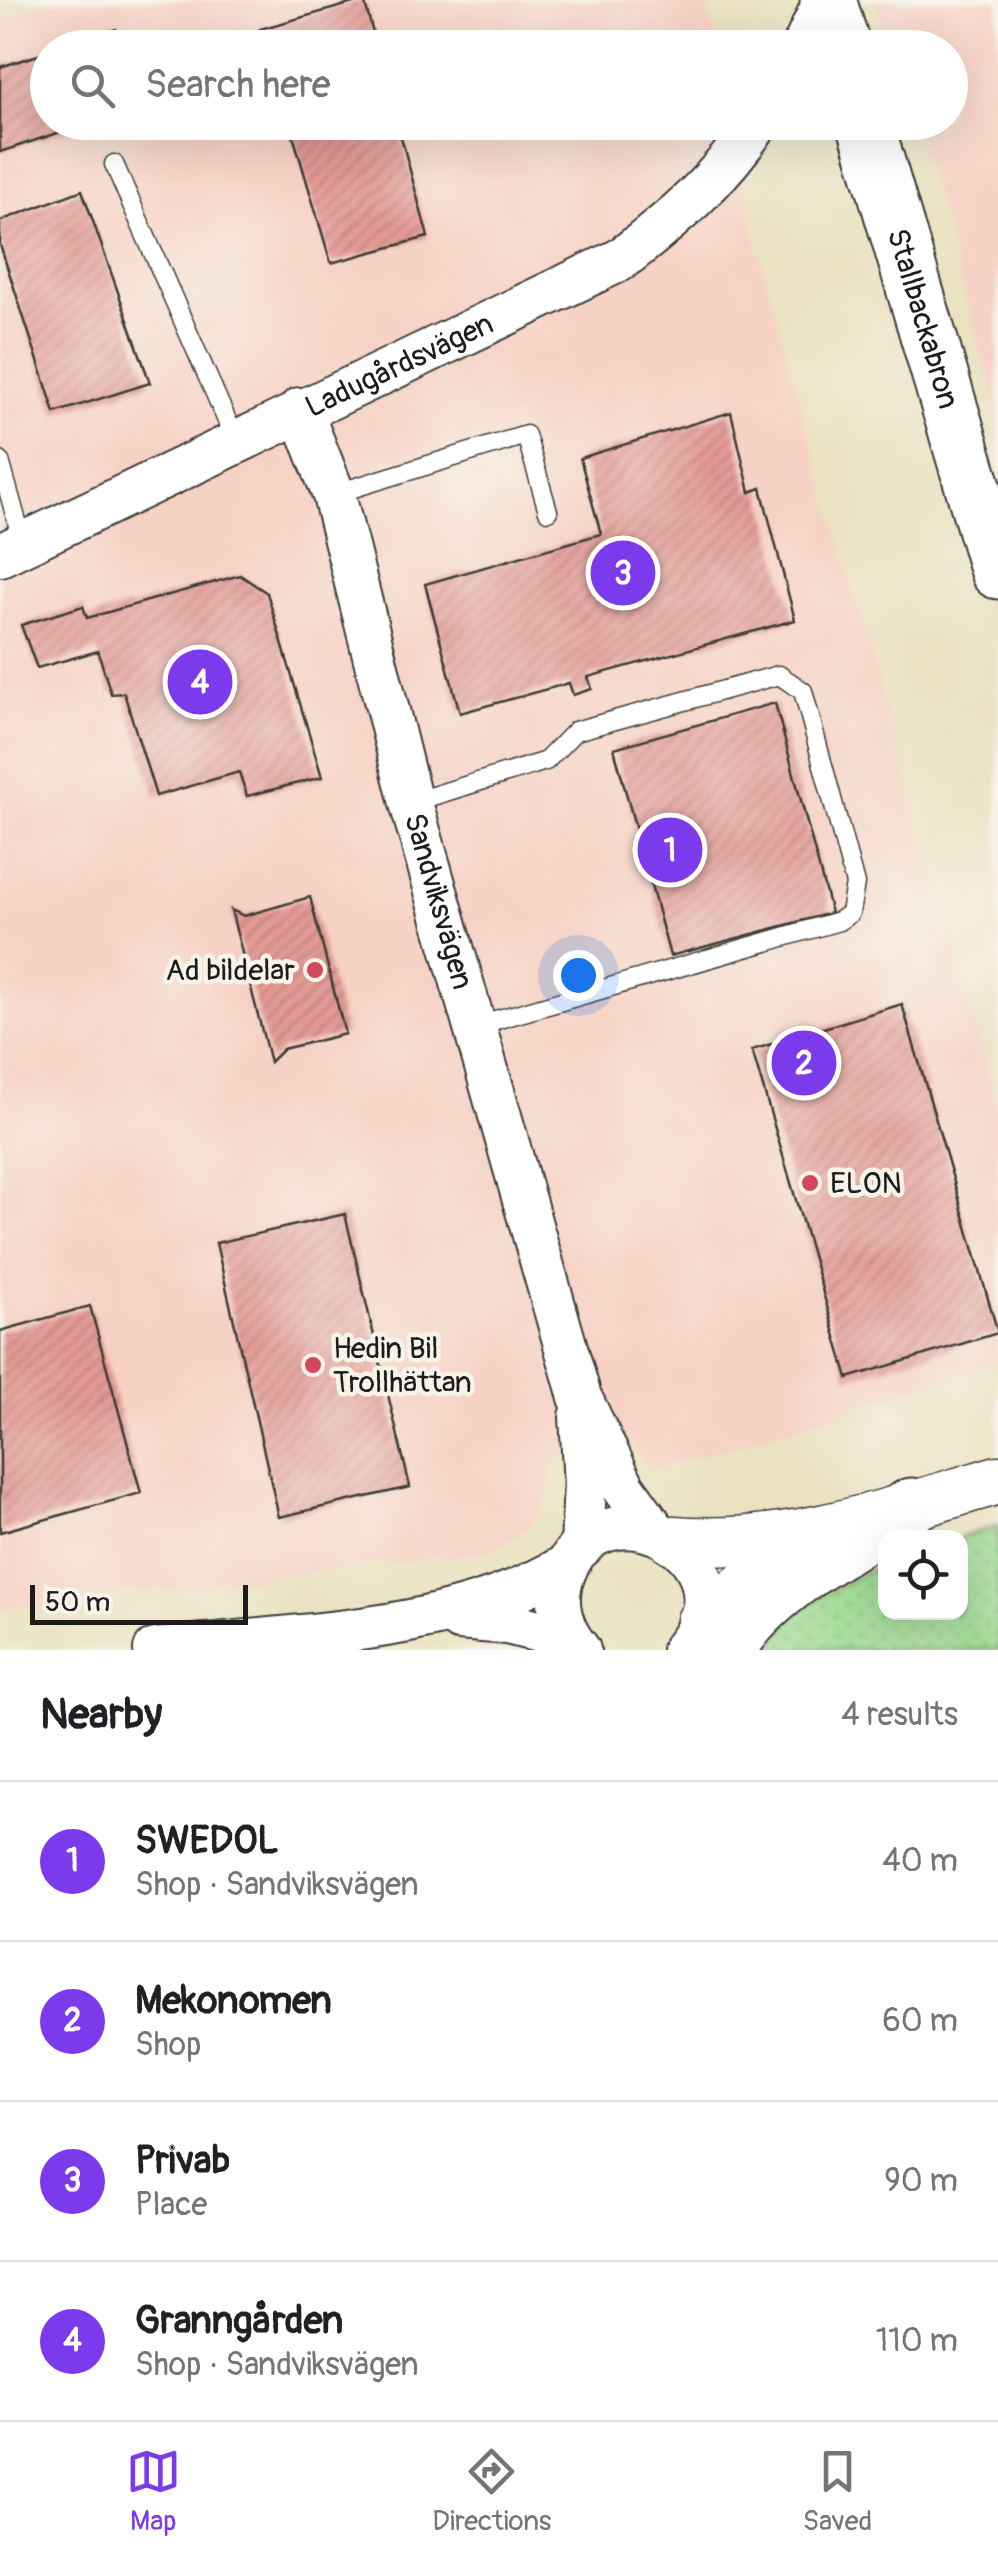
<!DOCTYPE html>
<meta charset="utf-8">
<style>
:root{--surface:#fff;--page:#f6f6f6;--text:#202124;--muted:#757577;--line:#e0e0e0;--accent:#7c3aed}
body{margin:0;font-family:Pangolin,sans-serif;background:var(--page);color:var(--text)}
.controls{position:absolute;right:30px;bottom:30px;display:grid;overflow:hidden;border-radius:20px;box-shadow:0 10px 40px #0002}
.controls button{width:90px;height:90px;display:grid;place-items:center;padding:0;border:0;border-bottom:2px solid var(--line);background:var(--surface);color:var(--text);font:50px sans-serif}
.scale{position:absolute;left:30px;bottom:25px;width:218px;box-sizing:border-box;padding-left:10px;border:5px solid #1c1c1c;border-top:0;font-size:28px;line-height:35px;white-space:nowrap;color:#1c1c1c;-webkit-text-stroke:8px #f7f3e8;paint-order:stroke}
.you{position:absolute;left:578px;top:975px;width:35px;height:35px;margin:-25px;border:8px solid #fff;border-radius:50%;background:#1a73e8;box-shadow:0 0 0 15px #1a73e833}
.badge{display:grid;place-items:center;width:65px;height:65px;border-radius:50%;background:var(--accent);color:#fff;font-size:32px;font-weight:700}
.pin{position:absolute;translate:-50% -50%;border:5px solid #fff;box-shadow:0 2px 10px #0006}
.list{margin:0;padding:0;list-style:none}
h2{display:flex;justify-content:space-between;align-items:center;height:130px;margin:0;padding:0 40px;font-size:42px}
h2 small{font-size:32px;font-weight:400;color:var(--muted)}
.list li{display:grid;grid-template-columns:65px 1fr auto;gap:30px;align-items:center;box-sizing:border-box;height:160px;padding:0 40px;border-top:2px solid var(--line)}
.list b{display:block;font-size:38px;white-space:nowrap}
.list p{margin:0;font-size:32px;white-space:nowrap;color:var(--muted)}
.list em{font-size:32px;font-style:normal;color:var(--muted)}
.icon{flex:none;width:55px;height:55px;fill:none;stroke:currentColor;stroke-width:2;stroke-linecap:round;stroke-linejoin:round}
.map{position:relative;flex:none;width:998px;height:1650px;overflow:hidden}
.search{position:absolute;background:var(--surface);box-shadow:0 10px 40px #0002;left:30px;right:30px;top:30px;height:110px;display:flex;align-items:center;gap:25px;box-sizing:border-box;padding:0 35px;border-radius:55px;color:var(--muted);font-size:38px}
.sheet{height:770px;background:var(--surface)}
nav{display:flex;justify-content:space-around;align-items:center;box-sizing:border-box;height:140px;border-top:2px solid var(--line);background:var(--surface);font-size:28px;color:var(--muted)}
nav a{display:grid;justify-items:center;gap:5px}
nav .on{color:var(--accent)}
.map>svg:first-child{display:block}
</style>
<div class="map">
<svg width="998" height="1650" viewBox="0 0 998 1650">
<defs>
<pattern id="grass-dots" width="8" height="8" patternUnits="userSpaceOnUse" patternTransform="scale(2.5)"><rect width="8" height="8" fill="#98d88e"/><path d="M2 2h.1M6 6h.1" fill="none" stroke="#82b97a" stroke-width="1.8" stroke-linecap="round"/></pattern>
<pattern id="building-hatch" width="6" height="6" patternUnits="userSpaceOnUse" patternTransform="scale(2.5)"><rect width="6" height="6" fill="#e59b96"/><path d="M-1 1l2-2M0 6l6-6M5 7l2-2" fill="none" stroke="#b97e7a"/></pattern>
</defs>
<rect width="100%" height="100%" fill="#f7f3e8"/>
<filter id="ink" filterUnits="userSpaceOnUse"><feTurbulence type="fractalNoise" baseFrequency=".01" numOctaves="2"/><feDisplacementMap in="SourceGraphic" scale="20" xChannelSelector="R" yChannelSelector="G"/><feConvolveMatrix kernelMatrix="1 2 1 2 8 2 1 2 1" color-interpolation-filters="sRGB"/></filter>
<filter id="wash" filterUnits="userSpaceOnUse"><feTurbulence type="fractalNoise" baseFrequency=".0048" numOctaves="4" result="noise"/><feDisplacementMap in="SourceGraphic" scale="40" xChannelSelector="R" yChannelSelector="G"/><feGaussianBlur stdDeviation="2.25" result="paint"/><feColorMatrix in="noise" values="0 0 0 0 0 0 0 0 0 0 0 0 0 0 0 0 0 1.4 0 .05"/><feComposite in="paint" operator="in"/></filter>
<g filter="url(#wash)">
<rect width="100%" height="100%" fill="#eae2c1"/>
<g fill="#f6d2c4">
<path d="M46 0H705L719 47 48 48V122L734 123 758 251 998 1104V1362L650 1472 627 1435 554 1461 551 1485 538 1515 516 1537 485 1552 0 1609V22Z"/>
<path d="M876 0H998V407L913 123 950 122V48L890 47Z"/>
</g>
<path fill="url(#grass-dots)" stroke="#5a7a55" stroke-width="2.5" d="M998 1526V1650H770L797 1610 885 1562 886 1612H960V1538Z"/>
<g id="blocks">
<g fill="url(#building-hatch)">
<path d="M364 0 377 48H266L260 29Z"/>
<path d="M116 29 123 48H62V47Z"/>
<path d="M48 52V122L88 123 0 152V67Z"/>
<path d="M289 122H397L428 237 331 263Z"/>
<path d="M82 190 150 383 55 413 0 245V221Z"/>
<path d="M731 412 750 492 761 488 795 620 588 677 592 689 573 695 569 683 460 713 425 584 601 534 580 458Z"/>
<path d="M240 575 267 593 322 777 247 796 239 772 156 796 124 693 111 694 98 651 37 668 21 625 83 606 87 618Z"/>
<path d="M775 703 831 913 670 956 614 748Z"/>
<path d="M310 897 345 1034 283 1049 270 1062 231 910 244 916Z"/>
<path d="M902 1004 998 1333 848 1378 752 1050Z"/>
<path d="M345 1214 410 1487 279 1517 216 1243Z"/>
<path d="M90 1306 141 1493 0 1532V1331Z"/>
</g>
</g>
</g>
<g filter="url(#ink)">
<use href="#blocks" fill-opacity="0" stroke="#3b3a35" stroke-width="2.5"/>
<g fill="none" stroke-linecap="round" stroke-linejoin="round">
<defs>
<g id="service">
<path d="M114 164 236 441"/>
<path d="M0 461 23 543"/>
<path d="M334 494 526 435 548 511"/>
<path d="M413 802 546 761 575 731 779 675 803 691 855 884 850 913 839 921 475 1026"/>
</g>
<g id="tertiary">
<path d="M803 48 825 0"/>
<path id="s1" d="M300 409 334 495 411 803 580 1397 624 1488 655 1531"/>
<path id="s2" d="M0 555 620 260C674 219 720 179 758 122"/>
<path d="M581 1417 585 1484 582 1546"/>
<path d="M459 1619 507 1623 570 1639"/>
<path d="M155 1650C291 1634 447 1636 567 1565"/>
<path d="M579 1650C562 1630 554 1604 562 1579 596 1469 763 1555 683 1650"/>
</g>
<g id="secondary">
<path d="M673 1540C785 1550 892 1511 998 1480"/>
<path d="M701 1621 745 1585 800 1551"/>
</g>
<g id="trunk">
<path d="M828 0 843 48"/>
<path id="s3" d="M865 122 998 571"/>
<path d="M729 1650C759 1590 855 1541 911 1506"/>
</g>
</defs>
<use href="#service" stroke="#3b3a35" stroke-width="21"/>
<use href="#tertiary" stroke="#3b3a35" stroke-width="46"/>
<use href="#secondary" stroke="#3b3a35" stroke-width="51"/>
<use href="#trunk" stroke="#3b3a35" stroke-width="59"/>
<use href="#service" stroke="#fff" stroke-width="18"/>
<use href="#tertiary" stroke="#fff" stroke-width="42"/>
<use href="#secondary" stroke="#fff" stroke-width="48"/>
<use href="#trunk" stroke="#fff" stroke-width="55"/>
</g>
</g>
<g fill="#d1495b" stroke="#f7f3e8" stroke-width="4">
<circle cx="315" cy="970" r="10"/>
<circle cx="810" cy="1183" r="10"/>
<circle cx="313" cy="1365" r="10"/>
</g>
<g text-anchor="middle" stroke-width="9" stroke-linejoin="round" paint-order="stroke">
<g font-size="30" fill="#1c1c1c" stroke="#f7f3e8">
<text dy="10" stroke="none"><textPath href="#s3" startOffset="205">Stallbackabron</textPath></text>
<text dy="10" stroke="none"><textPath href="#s2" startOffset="442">Ladugårdsvägen</textPath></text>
<text dy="10" stroke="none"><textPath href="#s1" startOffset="512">Sandviksvägen</textPath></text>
</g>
<g font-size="30" fill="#1c1c1c" stroke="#f7f3e8" text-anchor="start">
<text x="295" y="980" text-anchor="end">Ad bildelar</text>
<text x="830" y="1193">ELON</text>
<text x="333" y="1358">Hedin Bil<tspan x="333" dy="34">Trollhättan</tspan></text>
</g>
</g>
</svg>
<div class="controls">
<button><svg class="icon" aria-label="locate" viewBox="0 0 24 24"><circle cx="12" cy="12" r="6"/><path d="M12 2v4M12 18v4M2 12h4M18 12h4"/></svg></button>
</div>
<div class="scale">50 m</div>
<div class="you"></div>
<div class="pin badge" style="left:670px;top:850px">1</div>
<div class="pin badge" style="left:804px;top:1063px">2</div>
<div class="pin badge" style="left:623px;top:573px">3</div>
<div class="pin badge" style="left:200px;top:682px">4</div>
<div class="search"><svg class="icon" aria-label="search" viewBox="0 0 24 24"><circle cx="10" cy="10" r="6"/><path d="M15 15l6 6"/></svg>Search here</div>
</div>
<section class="sheet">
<h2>Nearby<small>4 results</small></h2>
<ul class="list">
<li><span class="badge">1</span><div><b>SWEDOL</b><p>Shop · Sandviksvägen</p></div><em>40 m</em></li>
<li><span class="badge">2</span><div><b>Mekonomen</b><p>Shop</p></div><em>60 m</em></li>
<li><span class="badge">3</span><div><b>Privab</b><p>Place</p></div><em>90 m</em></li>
<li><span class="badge">4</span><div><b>Granngården</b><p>Shop · Sandviksvägen</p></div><em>110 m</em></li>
</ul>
</section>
<nav>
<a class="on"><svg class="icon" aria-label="map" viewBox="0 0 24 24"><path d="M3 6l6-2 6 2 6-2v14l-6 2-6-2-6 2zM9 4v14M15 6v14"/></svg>Map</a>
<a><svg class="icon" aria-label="directions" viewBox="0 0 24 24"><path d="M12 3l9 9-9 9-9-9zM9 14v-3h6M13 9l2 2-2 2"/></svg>Directions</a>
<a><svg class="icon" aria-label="saved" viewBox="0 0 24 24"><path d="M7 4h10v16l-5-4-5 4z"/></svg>Saved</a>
</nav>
